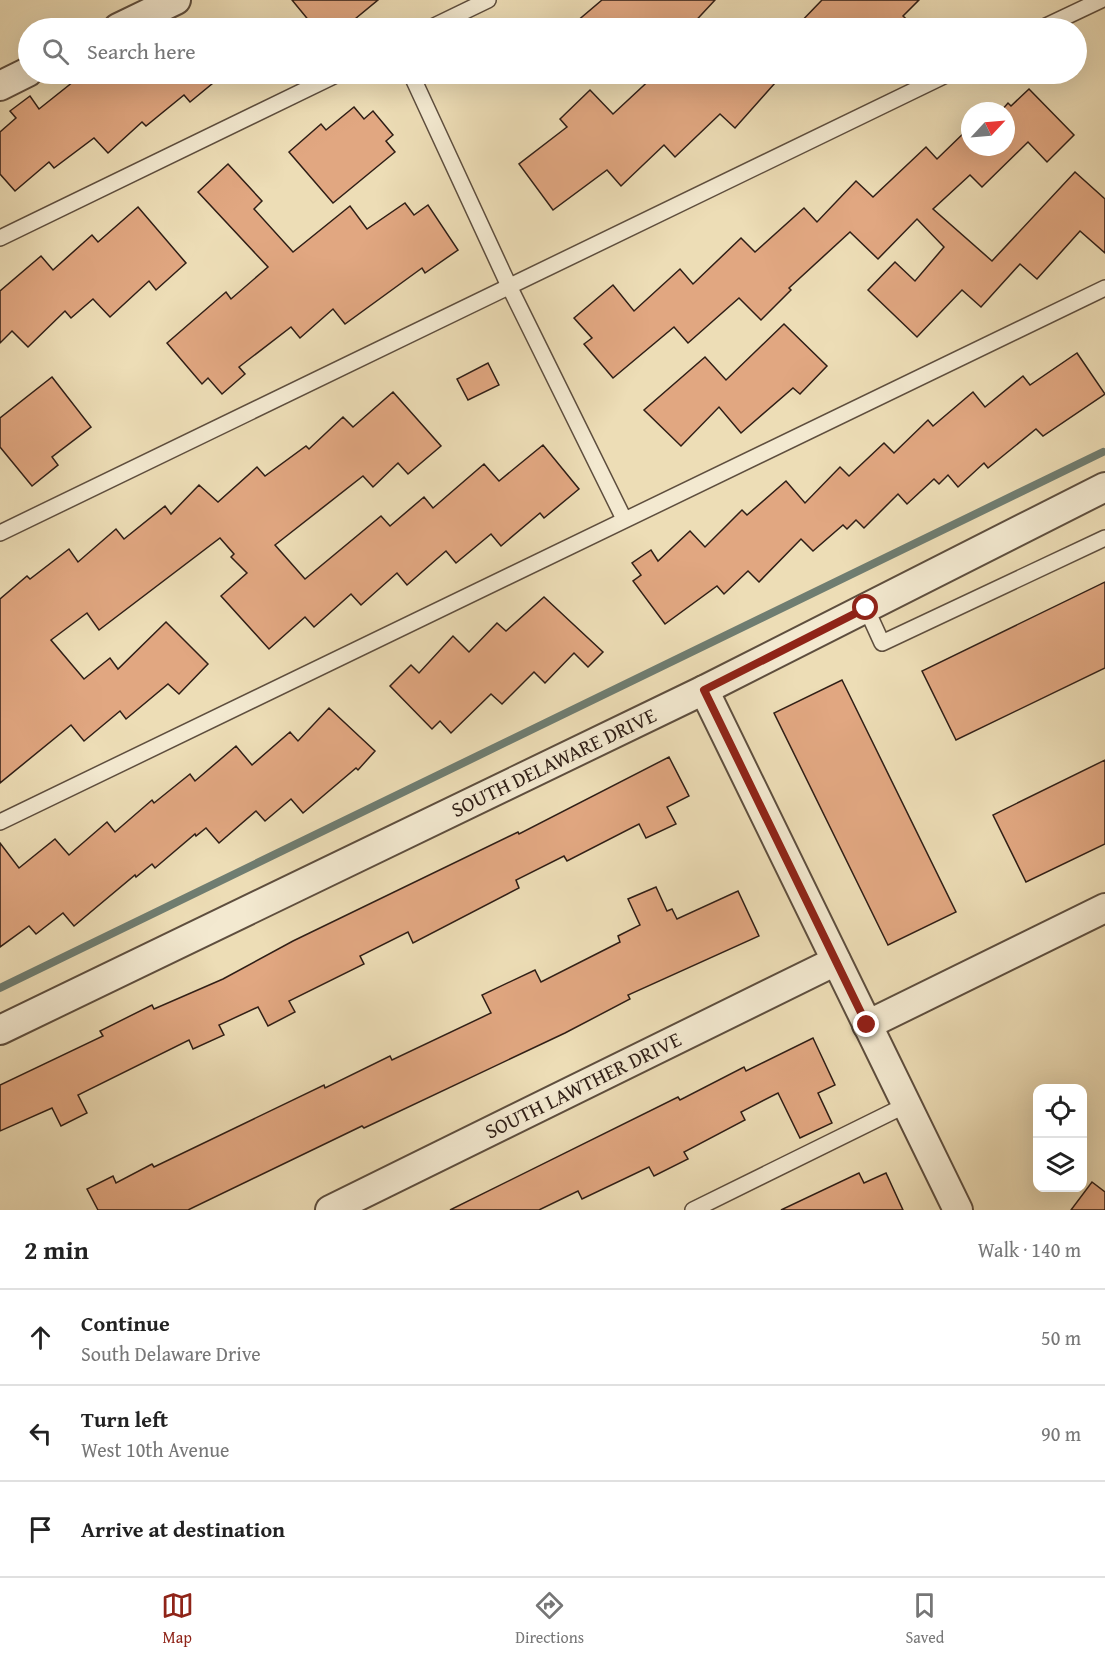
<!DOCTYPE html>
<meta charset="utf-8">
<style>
:root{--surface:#fff;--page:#f6f6f6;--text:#222;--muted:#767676;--line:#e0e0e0;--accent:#8f2418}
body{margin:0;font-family:"Gentium Book Plus",serif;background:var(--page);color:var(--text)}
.controls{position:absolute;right:18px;bottom:18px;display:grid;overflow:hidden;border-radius:12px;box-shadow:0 6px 24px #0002}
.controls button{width:54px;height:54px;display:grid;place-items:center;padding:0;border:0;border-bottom:2px solid var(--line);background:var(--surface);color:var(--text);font:30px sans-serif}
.compass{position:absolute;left:961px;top:102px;width:54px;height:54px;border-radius:50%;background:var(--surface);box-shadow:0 6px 24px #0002;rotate:64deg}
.stop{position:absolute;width:18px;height:18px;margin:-14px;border:4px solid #8f2418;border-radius:50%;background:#fff}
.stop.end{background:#8f2418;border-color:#fff;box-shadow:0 2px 6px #0008}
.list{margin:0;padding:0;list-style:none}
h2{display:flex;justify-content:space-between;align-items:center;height:78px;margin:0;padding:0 24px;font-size:26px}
h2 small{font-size:20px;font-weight:400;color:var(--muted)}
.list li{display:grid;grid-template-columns:39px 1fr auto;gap:18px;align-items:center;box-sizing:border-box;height:96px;padding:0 24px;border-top:2px solid var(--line)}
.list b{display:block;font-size:22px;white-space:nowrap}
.list p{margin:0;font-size:20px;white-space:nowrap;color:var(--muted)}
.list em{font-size:20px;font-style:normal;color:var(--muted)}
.icon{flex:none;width:33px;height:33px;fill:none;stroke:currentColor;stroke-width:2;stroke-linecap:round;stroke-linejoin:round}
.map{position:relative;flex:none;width:1105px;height:1210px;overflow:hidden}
.search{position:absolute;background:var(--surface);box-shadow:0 6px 24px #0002;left:18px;right:18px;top:18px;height:66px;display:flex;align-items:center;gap:15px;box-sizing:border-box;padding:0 21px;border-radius:33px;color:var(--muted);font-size:22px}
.sheet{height:366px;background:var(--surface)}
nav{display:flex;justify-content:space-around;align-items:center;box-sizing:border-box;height:84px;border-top:2px solid var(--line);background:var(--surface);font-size:16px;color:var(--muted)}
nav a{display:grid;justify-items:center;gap:3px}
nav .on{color:var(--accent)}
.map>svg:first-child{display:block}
</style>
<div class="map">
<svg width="1105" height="1210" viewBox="0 0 1105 1210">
<rect width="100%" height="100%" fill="#edddb6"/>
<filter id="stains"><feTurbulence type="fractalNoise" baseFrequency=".00333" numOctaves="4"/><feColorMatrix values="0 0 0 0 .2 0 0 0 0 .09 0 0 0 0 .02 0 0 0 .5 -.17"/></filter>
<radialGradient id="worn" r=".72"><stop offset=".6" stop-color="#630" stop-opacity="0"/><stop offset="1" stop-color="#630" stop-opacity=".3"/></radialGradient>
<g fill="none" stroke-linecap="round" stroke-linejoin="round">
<path stroke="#6f7d71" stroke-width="8" d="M0 988 1103 452"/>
</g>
<g fill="#e1a781" stroke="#2f1e16" stroke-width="1.5">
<path d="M292 0H378L344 28H315Z"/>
<path d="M602 0H715L689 28H569Z"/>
<path d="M822 0H919L903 16 916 28H795Z"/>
<path d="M83 74H91L99 83 111 74H224L190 102 184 95 146 126 142 122 108 153 94 138 54 168 49 162 15 191 0 174V132L16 118 10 111 30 96 39 109Z"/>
<path d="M656 74H783L735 128 720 114 675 157 664 145 621 186 607 170 553 210 519 164 567 127 560 119 590 90 613 114Z"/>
<path d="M1029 89 1074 135 1047 162 1028 142 982 187 970 175 933 209 992 261 1075 172 1105 199V253L1080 231 1037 279 1020 264 981 307 962 290 917 337 868 290 895 262 915 281 944 247 917 219 878 259 850 232 789 288 791 290 761 320 739 298 688 343 674 327 613 378 584 344 592 338 574 318 613 285 634 311 680 269 693 284 741 238 755 252 804 208 817 222 856 181 873 197 926 147 937 159 970 127V147H1006V111H1001L1008 103 1011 106Z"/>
<path d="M354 107 364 119 373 111 393 135 386 141 395 152 333 203 289 152 321 124 326 130Z"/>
<path d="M228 164 262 201 254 209 293 252 350 206 367 229 405 203 414 215 428 205 458 250 425 273 422 268 345 324 333 309 300 338 291 327 239 367 245 374 222 394 208 378 202 384 167 343 226 292 231 299 268 267 198 192Z"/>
<path d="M138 207 186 263 156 290 149 281 110 317 93 299 71 318 65 311 28 347 12 331 0 343V291L41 256 53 270 92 235 98 242Z"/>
<path d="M784 324 827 366 800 394 793 388 741 433 719 407 681 446 644 410 705 357 726 380Z"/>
<path d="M1077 353 1105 394 1043 436 1036 429 988 468 984 463 958 487 948 475 939 484 934 479 907 504 898 494 864 528 856 520 847 529 843 525 813 551 801 539 759 582 748 571 724 594 717 586 665 624 633 581 641 575 632 563 651 550 658 561 690 531 705 547 742 510 747 515 786 481 805 503 840 467 849 476 884 443 894 453 928 420 933 426 973 392 985 407 1023 376 1030 385Z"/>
<path d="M488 363 499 385 468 400 457 379Z"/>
<path d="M52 377 91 427 52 457 58 465 32 486 0 447V418Z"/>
<path d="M393 392 441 446 408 474 398 463 373 487 363 476 275 545 305 579 381 516 390 526 424 497 433 508 484 464 499 481 543 445 579 489 544 518 540 513 501 546 491 534 456 563 446 551 407 585 397 573 361 605 351 594 314 627 305 617 269 649 221 596 247 573 231 557 234 554 220 538 99 630 87 613 51 640 84 679 110 658 118 669 166 622 208 664 179 694 168 684 126 719 120 711 84 741 71 725 0 783V599L27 576 30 579 69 549 78 562 116 529 124 539 165 506 171 514 199 485 218 502 257 467 265 476 306 446 309 449 343 417 353 427Z"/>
<path d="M1105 582V668L956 740 922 671Z"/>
<path d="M544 597 603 652 588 667 574 653 545 683 534 672 502 704 491 694 451 733 440 721 432 729 390 686 411 665 419 673 453 636 469 652 497 623 506 631Z"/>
<path d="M842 680 956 912 888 945 774 713Z"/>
<path d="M329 708 375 751 358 770 356 768 303 813 291 799 265 821 256 811 219 843 206 828 196 836 195 834 155 868 152 864 136 877 135 875 74 926 63 913 36 934 29 926 0 947V843L19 868 55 839 69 855 107 822 115 832 152 800 154 803 190 774 195 781 236 746 252 765 290 732 298 741Z"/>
<path d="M669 757 689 796 667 807 676 824 646 838 639 824 567 861 564 856 516 880 519 888 413 943 408 932 360 956 364 964 289 1001 295 1012 268 1026 258 1007 219 1025 224 1035 193 1049 189 1040 78 1095 87 1113 61 1126 52 1108 0 1131V1085L103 1036 100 1031 152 1005 154 1009 223 979 293 941 518 832 519 834Z"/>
<path d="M1105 760V844L1026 882 993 815Z"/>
<path d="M656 887 667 911 672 909 677 919 738 891 759 936 628 995 630 999 565 1033 364 1128 362 1126 188 1210H98L87 1189 113 1176 116 1183 152 1164 154 1167 324 1085 325 1088 390 1056 392 1060 491 1013 482 995 535 970 541 982 620 942 618 936 640 925 628 899Z"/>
<path d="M813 1038 835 1085 818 1093 832 1123 800 1138 778 1093 741 1112 745 1120 684 1152 688 1159 654 1176 649 1167 582 1199 578 1191 539 1210H450L678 1097 680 1100 744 1067 746 1071Z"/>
<path d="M859 1173 864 1183 886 1173 903 1210H781Z"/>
<path d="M1092 1182 1105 1192V1210H1071Z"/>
</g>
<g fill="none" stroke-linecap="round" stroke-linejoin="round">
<defs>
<g id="service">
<path d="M430 28 488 0"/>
<path d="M1042 28 1101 0"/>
<path d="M411 74 509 286 624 519"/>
<path d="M0 238 338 74"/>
<path d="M0 533 948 74"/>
<path d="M866 608 882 643 1105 538"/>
<path d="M0 822 1105 288"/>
<path d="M693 1210 906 1105"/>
</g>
<g id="minor">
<path d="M118 28 176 0"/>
<path d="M0 86 28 72"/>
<path d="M704 690 958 1210"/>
<path d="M867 1025 1105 908"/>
<path id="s1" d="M0 1030 704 690 1105 487"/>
<path id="s2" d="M330 1210 836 961"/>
</g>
</defs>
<use href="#service" stroke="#5e4e3e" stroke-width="18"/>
<use href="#minor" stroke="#5e4e3e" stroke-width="32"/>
<use href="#service" stroke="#f3e9d0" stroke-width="15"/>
<use href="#minor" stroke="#f3e9d0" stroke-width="28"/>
</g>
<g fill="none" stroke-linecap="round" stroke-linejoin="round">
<path stroke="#8f2418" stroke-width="8" d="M866 608 704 690 867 1025"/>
</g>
<g text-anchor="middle" stroke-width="5" stroke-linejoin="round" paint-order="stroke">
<g font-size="21" fill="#2f1e16" stroke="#f3e9d0">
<text dy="7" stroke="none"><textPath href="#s1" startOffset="615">SOUTH DELAWARE DRIVE</textPath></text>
<text dy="7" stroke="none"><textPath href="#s2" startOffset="282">SOUTH LAWTHER DRIVE</textPath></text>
</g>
</g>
<rect width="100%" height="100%" filter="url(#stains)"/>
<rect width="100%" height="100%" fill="url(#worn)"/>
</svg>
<div class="controls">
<button><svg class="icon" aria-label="locate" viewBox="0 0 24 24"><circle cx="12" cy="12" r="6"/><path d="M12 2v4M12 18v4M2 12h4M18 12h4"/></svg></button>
<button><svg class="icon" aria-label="layers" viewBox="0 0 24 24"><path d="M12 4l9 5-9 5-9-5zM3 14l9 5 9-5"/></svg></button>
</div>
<svg class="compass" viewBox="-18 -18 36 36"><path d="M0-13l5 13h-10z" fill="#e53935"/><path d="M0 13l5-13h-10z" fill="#767676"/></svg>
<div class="stop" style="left:866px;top:608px"></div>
<div class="stop end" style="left:867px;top:1025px"></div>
<div class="search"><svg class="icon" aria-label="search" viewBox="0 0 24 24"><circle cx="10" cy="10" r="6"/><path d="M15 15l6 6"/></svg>Search here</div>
</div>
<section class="sheet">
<h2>2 min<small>Walk · 140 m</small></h2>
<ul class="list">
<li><svg class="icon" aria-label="ahead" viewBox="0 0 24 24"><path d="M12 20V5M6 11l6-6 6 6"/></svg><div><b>Continue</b><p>South Delaware Drive</p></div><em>50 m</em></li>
<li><svg class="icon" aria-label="left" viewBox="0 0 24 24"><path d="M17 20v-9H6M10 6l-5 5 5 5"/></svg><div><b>Turn left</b><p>West 10th Avenue</p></div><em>90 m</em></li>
<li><svg class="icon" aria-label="arrive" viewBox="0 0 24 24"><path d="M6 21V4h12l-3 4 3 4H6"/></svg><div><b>Arrive at destination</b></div></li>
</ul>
</section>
<nav>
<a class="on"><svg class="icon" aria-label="map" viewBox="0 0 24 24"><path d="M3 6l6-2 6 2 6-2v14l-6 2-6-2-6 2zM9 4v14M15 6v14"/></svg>Map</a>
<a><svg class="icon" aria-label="directions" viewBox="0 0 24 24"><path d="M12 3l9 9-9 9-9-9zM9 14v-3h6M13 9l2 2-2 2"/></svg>Directions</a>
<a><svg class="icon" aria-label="saved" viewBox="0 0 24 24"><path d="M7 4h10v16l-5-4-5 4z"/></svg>Saved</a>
</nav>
